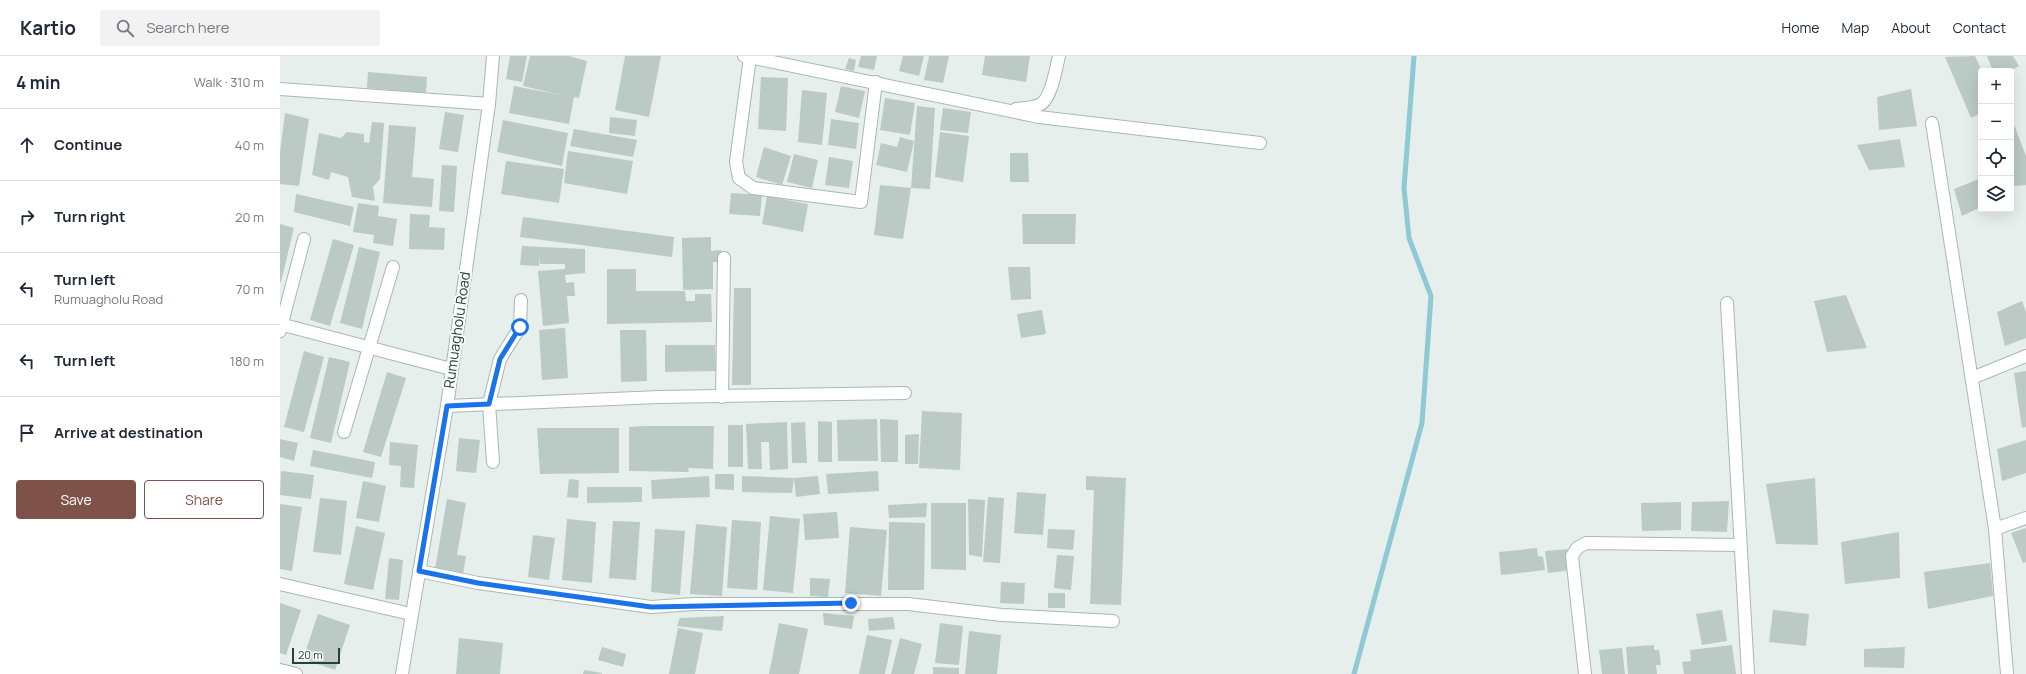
<!DOCTYPE html>
<meta charset="utf-8">
<style>
:root{--surface:#fff;--page:#f2f2f3;--text:#1f2937;--muted:#747a83;--line:#e0e1e3;--accent:#7f5249}
body{margin:0;font-family:Manrope,sans-serif;background:var(--page);color:var(--text)}
.controls{position:absolute;right:12px;top:12px;display:grid;overflow:hidden;border-radius:4px;box-shadow:0 4px 16px #0002}
.controls button{width:36px;height:36px;display:grid;place-items:center;padding:0;border:0;border-bottom:1px solid var(--line);background:var(--surface);color:var(--text);font:20px sans-serif}
.scale{position:absolute;left:12px;bottom:10px;width:48px;box-sizing:border-box;padding-left:4px;border:2px solid #24423a;border-top:0;font-size:11px;line-height:14px;white-space:nowrap;color:#24423a;-webkit-text-stroke:3px #f7fbf9;paint-order:stroke}
.stop{position:absolute;width:12px;height:12px;margin:-9px;border:3px solid #1a73e8;border-radius:50%;background:#fff}
.stop.end{background:#1a73e8;border-color:#fff;box-shadow:0 1px 4px #0008}
.list{margin:0;padding:0;list-style:none}
h2{display:flex;justify-content:space-between;align-items:center;height:52px;margin:0;padding:0 16px;font-size:17px}
h2 small{font-size:13px;font-weight:400;color:var(--muted)}
.list li{display:grid;grid-template-columns:26px 1fr auto;gap:12px;align-items:center;box-sizing:border-box;height:72px;padding:0 16px;border-top:1px solid var(--line)}
.list b{display:block;font-size:15px;white-space:nowrap}
.list p{margin:0;font-size:13px;white-space:nowrap;color:var(--muted)}
.list em{font-size:13px;font-style:normal;color:var(--muted)}
.actions{display:flex;gap:8px;padding:12px 16px}
.actions a{flex:1;padding:9px 0;border:1px solid var(--accent);border-radius:4px;text-align:center;font-size:14px;color:var(--accent)}
.actions .main{background:var(--accent);color:#fff}
.icon{flex:none;width:22px;height:22px;fill:none;stroke:currentColor;stroke-width:2;stroke-linecap:round;stroke-linejoin:round}
.map{position:relative;flex:none;width:1746px;height:618px;overflow:hidden}
header{display:flex;align-items:center;gap:24px;box-sizing:border-box;height:56px;padding:0 20px;background:var(--surface);border-bottom:1px solid var(--line)}
header strong{font-size:19px}
nav{display:flex;gap:22px;margin-inline-start:auto;font-size:14px}
.search{width:280px;height:36px;background:var(--page);display:flex;align-items:center;gap:10px;box-sizing:border-box;padding:0 14px;border-radius:4px;color:var(--muted);font-size:15px}
main{display:flex}
aside{flex:1;background:var(--surface)}
.map>svg:first-child{display:block}
</style>
<header>
<strong>Kartio</strong>
<div class="search"><svg class="icon" aria-label="search" viewBox="0 0 24 24"><circle cx="10" cy="10" r="6"/><path d="M15 15l6 6"/></svg>Search here</div>
<nav><a>Home</a><a>Map</a><a>About</a><a>Contact</a></nav>
</header>
<main>
<aside>
<h2>4 min<small>Walk · 310 m</small></h2>
<ul class="list">
<li><svg class="icon" aria-label="ahead" viewBox="0 0 24 24"><path d="M12 20V5M6 11l6-6 6 6"/></svg><div><b>Continue</b></div><em>40 m</em></li>
<li><svg class="icon" aria-label="right" viewBox="0 0 24 24"><path d="M7 20v-9h11M14 6l5 5-5 5"/></svg><div><b>Turn right</b></div><em>20 m</em></li>
<li><svg class="icon" aria-label="left" viewBox="0 0 24 24"><path d="M17 20v-9H6M10 6l-5 5 5 5"/></svg><div><b>Turn left</b><p>Rumuagholu Road</p></div><em>70 m</em></li>
<li><svg class="icon" aria-label="left" viewBox="0 0 24 24"><path d="M17 20v-9H6M10 6l-5 5 5 5"/></svg><div><b>Turn left</b></div><em>180 m</em></li>
<li><svg class="icon" aria-label="arrive" viewBox="0 0 24 24"><path d="M6 21V4h12l-3 4 3 4H6"/></svg><div><b>Arrive at destination</b></div></li>
</ul>
<div class="actions"><a class="main">Save</a><a>Share</a></div>
</aside>
<div class="map">
<svg width="1746" height="618" viewBox="0 0 1746 618">
<rect width="100%" height="100%" fill="#e6efeb"/>
<g fill="none" stroke-linecap="round" stroke-linejoin="round">
<path stroke="#8ec9d4" stroke-width="5" d="M1074 618 1142 367 1151 240 1129 182 1124 132 1134 0"/>
</g>
<g fill="#bbcac4">
<path d="M230 0H247L242 26 226 23Z"/>
<path d="M250 0H289L307 5 299 42 294 41 289 68 229 57 234 30 281 39 243 30Z"/>
<path d="M345 0H381L369 61 335 54Z"/>
<path d="M581 0H597L594 14 578 11Z"/>
<path d="M623 0H644L639 20 619 15Z"/>
<path d="M649 0H669L663 27 644 24Z"/>
<path d="M705 0H750L746 26 702 19Z"/>
<path d="M1695 0 1702 15 1701 57 1691 62 1665 1Z"/>
<path d="M1707 0H1733L1739 10 1729 15H1713Z"/>
<path d="M569 2 576 4 574 15 565 13Z"/>
<path d="M88 16 147 21 146 37 87 32Z"/>
<path d="M481 21 508 22 506 75 478 73Z"/>
<path d="M561 30 585 35 579 62 555 56Z"/>
<path d="M1631 33 1637 70 1599 74 1597 41Z"/>
<path d="M522 34 547 37 542 89 518 86Z"/>
<path d="M605 42 635 47 630 79 600 74Z"/>
<path d="M637 50 655 52 650 133 631 132Z"/>
<path d="M663 52 691 56 688 77 660 74Z"/>
<path d="M165 56 184 59 178 96 159 93Z"/>
<path d="M5 57 29 63 19 130 0 128V96Z"/>
<path d="M330 61 357 64 355 80 329 77Z"/>
<path d="M551 63 579 67 576 93 548 89Z"/>
<path d="M223 64 288 77 282 110 217 96Z"/>
<path d="M92 66 104 67 100 123 93 131 95 145 72 141 68 121 51 116 49 124 32 119 39 77 61 82 67 76 84 78V86L89 87Z"/>
<path d="M1733 66 1746 100V129L1733 130 1731 124V67Z"/>
<path d="M109 69 136 71 132 121 154 123 152 151 103 147Z"/>
<path d="M294 73 357 84 353 101 290 90Z"/>
<path d="M660 76 689 80 683 126 655 121Z"/>
<path d="M620 81 634 85 627 116 596 109 601 87 617 91Z"/>
<path d="M1620 83 1625 111 1589 114 1577 89Z"/>
<path d="M484 91 511 100 502 129 476 121Z"/>
<path d="M288 95 353 105 347 138 284 127Z"/>
<path d="M730 97H748L749 126H730Z"/>
<path d="M514 98 538 104 532 132 507 126Z"/>
<path d="M549 101 573 105 569 132 545 129Z"/>
<path d="M226 105 284 113 279 147 221 138Z"/>
<path d="M162 109 177 110 174 156 159 155Z"/>
<path d="M1701 122V151L1682 160 1674 133Z"/>
<path d="M600 129 631 132 623 183 594 179Z"/>
<path d="M451 137 482 139 480 160 449 158Z"/>
<path d="M16 138 74 151 70 170 14 156Z"/>
<path d="M487 140 528 148 523 176 482 168Z"/>
<path d="M78 147 99 150 98 160 117 163 113 190 93 187 94 179 73 176Z"/>
<path d="M130 158 150 159 149 171 165 172 164 194 129 193Z"/>
<path d="M742 158H796L795 188H743Z"/>
<path d="M243 161 394 181 392 201 240 181Z"/>
<path d="M0 168 14 172 1 226H0Z"/>
<path d="M431 181V195L441 194V206H433V233L403 234 402 182Z"/>
<path d="M53 183 74 189 50 270 30 264Z"/>
<path d="M242 190 305 193V217L285 219 286 227 294 226 295 240H287L289 267 263 270 258 215 285 213V208H260V200L259 210 240 209Z"/>
<path d="M79 191 100 196 82 273 60 267Z"/>
<path d="M728 211H750L751 243 731 244Z"/>
<path d="M327 213H356V235H405L406 245H415V238H431L432 266 327 268Z"/>
<path d="M454 232H471V329H452Z"/>
<path d="M1566 239 1587 292 1547 296 1534 245Z"/>
<path d="M1742 245 1746 256V282L1725 290 1717 256Z"/>
<path d="M762 254 766 278 741 282 737 258Z"/>
<path d="M285 272 288 322 262 324 259 274Z"/>
<path d="M340 274H366L367 325 341 326Z"/>
<path d="M385 289H435L436 315 385 316Z"/>
<path d="M24 295 44 301 24 376 4 371Z"/>
<path d="M49 301 70 306 51 387 30 382Z"/>
<path d="M1746 315V371L1742 372 1734 317Z"/>
<path d="M107 316 126 322 101 401 83 396Z"/>
<path d="M642 355 682 357 680 414 639 412Z"/>
<path d="M597 363 598 405H558L557 364Z"/>
<path d="M600 363 618 364V406H601Z"/>
<path d="M538 365 552 366V406H538Z"/>
<path d="M507 366 508 413 490 414 489 386H481L482 413H468L466 368Z"/>
<path d="M525 366 527 407H512L511 367Z"/>
<rect x="448" y="369" width="15" height="42"/>
<path d="M365 370H434L433 413 408 412 409 416 349 415V371Z"/>
<path d="M257 372H339V417L260 418Z"/>
<path d="M639 378 638 408H625V379Z"/>
<path d="M179 382 200 384 196 417 176 415Z"/>
<path d="M0 383 18 387 14 405 0 401Z"/>
<path d="M1746 384V417L1722 425 1717 393Z"/>
<path d="M110 386 138 389 134 432 120 431 121 410 109 409Z"/>
<path d="M33 394 95 406 92 422 30 410Z"/>
<path d="M1 415 34 419 31 443 0 439Z"/>
<path d="M598 415 599 435 548 438 546 418Z"/>
<path d="M435 418H454V434L435 433Z"/>
<path d="M429 420 430 441 372 443 371 424Z"/>
<path d="M462 420 514 422 512 437 462 436Z"/>
<path d="M538 420 540 438 516 441 514 422Z"/>
<path d="M806 420 846 422 841 549 810 548 814 434H806Z"/>
<path d="M1535 422 1538 489 1496 488 1486 428Z"/>
<path d="M289 423 299 424 298 442 287 441Z"/>
<path d="M83 425 106 430 99 466 76 462Z"/>
<path d="M307 431H362V446L307 447Z"/>
<path d="M737 436 766 438 763 479 734 477Z"/>
<path d="M708 441 724 442 720 507 703 506Z"/>
<path d="M40 442 67 445 61 499 33 496Z"/>
<path d="M167 443 186 447 177 499 186 500 183 518 155 513Z"/>
<path d="M688 443 705 444 702 501 689 499Z"/>
<path d="M1449 445 1447 476 1411 475 1412 446Z"/>
<path d="M1401 446V474L1362 475 1361 447Z"/>
<path d="M647 447 646 461 609 462 608 449Z"/>
<path d="M651 447H686V514L651 513Z"/>
<path d="M0 448 22 451 12 515 0 513Z"/>
<path d="M557 456 559 482 525 484 523 458Z"/>
<path d="M490 460 520 463 513 537 483 534Z"/>
<path d="M287 463 316 466 312 527 282 524Z"/>
<path d="M452 464 481 466 477 534 447 532Z"/>
<path d="M333 465 360 466 356 524 329 522Z"/>
<path d="M609 466 645 467 644 534H608Z"/>
<path d="M416 468 447 471 442 540 410 538Z"/>
<path d="M76 470 105 477 93 534 64 528Z"/>
<path d="M570 471 607 474 601 540 565 537Z"/>
<path d="M1746 472V506L1743 507 1731 477Z"/>
<path d="M375 473 405 475 400 539 371 536Z"/>
<path d="M768 473 795 474 793 494 767 492Z"/>
<path d="M1619 476 1620 522 1565 528 1561 486Z"/>
<path d="M253 479 275 482 269 524 248 521Z"/>
<path d="M1257 492 1258 500 1263 501 1265 514 1221 519 1219 496Z"/>
<path d="M1289 493 1292 514 1268 517 1265 495Z"/>
<path d="M777 499 794 500 791 534 774 532Z"/>
<path d="M109 502 123 504 119 544 105 543Z"/>
<path d="M1710 507 1713 540 1648 553 1644 516Z"/>
<path d="M530 522 550 523 548 541 530 540Z"/>
<path d="M721 526 745 527 744 548 720 547Z"/>
<rect x="768" y="537" width="17" height="15"/>
<path d="M0 547 21 554 6 599 0 597Z"/>
<path d="M1442 554 1447 585 1422 589 1416 558Z"/>
<path d="M1493 554 1529 558 1526 590 1489 586Z"/>
<path d="M543 557 574 560 572 573 544 569Z"/>
<path d="M38 558 70 569 55 614 23 603Z"/>
<path d="M444 560 442 575 397 570 400 562Z"/>
<path d="M613 561 615 573 589 575 588 563Z"/>
<path d="M499 567 528 573 519 618H489Z"/>
<path d="M660 567 683 570 679 609 655 607Z"/>
<path d="M398 572 423 577 415 618H389Z"/>
<path d="M689 575 721 579 717 618H685Z"/>
<path d="M587 579 612 584 605 618H579Z"/>
<path d="M179 582 223 587 220 618H176Z"/>
<path d="M620 582 642 588 634 618H611Z"/>
<path d="M1374 589V594H1379L1381 609H1376L1377 618H1348L1346 591Z"/>
<path d="M1452 589 1456 618H1404L1402 606 1411 605 1410 594Z"/>
<path d="M322 591 346 598 343 611 318 604Z"/>
<path d="M1625 591 1624 612 1584 611V593Z"/>
<path d="M1342 592 1345 618H1322L1319 594Z"/>
<path d="M653 611 679 612V618H653Z"/>
<path d="M304 614 322 617V618H303Z"/>
</g>
<g fill="none" stroke-linecap="round" stroke-linejoin="round">
<defs>
<g id="minor">
<path d="M464 0 759 61 980 87"/>
<path d="M470 1 456 106 459 122 473 132 581 146 596 26"/>
<path d="M0 33 209 48"/>
<path d="M736 53C744 52 752 52 759 49 771 45 776 12 779 0"/>
<path d="M1652 67 1715 473 1727 618"/>
<path d="M1447 247 1468 618"/>
<path d="M0 268 171 313"/>
<path d="M0 275 24 183"/>
<path d="M1692 322 1746 300"/>
<path d="M442 341 444 202"/>
<path d="M167 350 379 341 625 337"/>
<path d="M64 376 113 211"/>
<path d="M213 406 209 348 220 303 240 271 241 244"/>
<path d="M1715 473 1746 462"/>
<path d="M139 515 198 527 371 551 413 548H628L722 559 833 565"/>
<path d="M0 528 131 558"/>
<path d="M0 614 16 618"/>
<path d="M122 618 167 350 209 48 213 0"/>
<path d="M1305 618 1292 500 1297 492 1306 487 1460 489"/>
</g>
</defs>
<use href="#minor" stroke="#a8b8b2" stroke-width="14"/>
<use href="#minor" stroke="#fff" stroke-width="12"/>
</g>
<g fill="none" stroke-linecap="round" stroke-linejoin="round">
<path stroke="#1a73e8" stroke-width="5" d="M240 271 220 303 209 348 167 350 139 515 198 527 371 551 571 547"/>
</g>
<g text-anchor="middle" stroke-width="4" stroke-linejoin="round" paint-order="stroke">
<g font-size="14" fill="#24423a" stroke="#f7fbf9">
<text transform="translate(177 274) rotate(-82)" y="5">Rumuagholu Road</text>
</g>
</g>
</svg>
<div class="controls">
<button>+</button>
<button>−</button>
<button><svg class="icon" aria-label="locate" viewBox="0 0 24 24"><circle cx="12" cy="12" r="6"/><path d="M12 2v4M12 18v4M2 12h4M18 12h4"/></svg></button>
<button><svg class="icon" aria-label="layers" viewBox="0 0 24 24"><path d="M12 4l9 5-9 5-9-5zM3 14l9 5 9-5"/></svg></button>
</div>
<div class="scale">20 m</div>
<div class="stop" style="left:240px;top:271px"></div>
<div class="stop end" style="left:571px;top:547px"></div>
</div>
</main>
